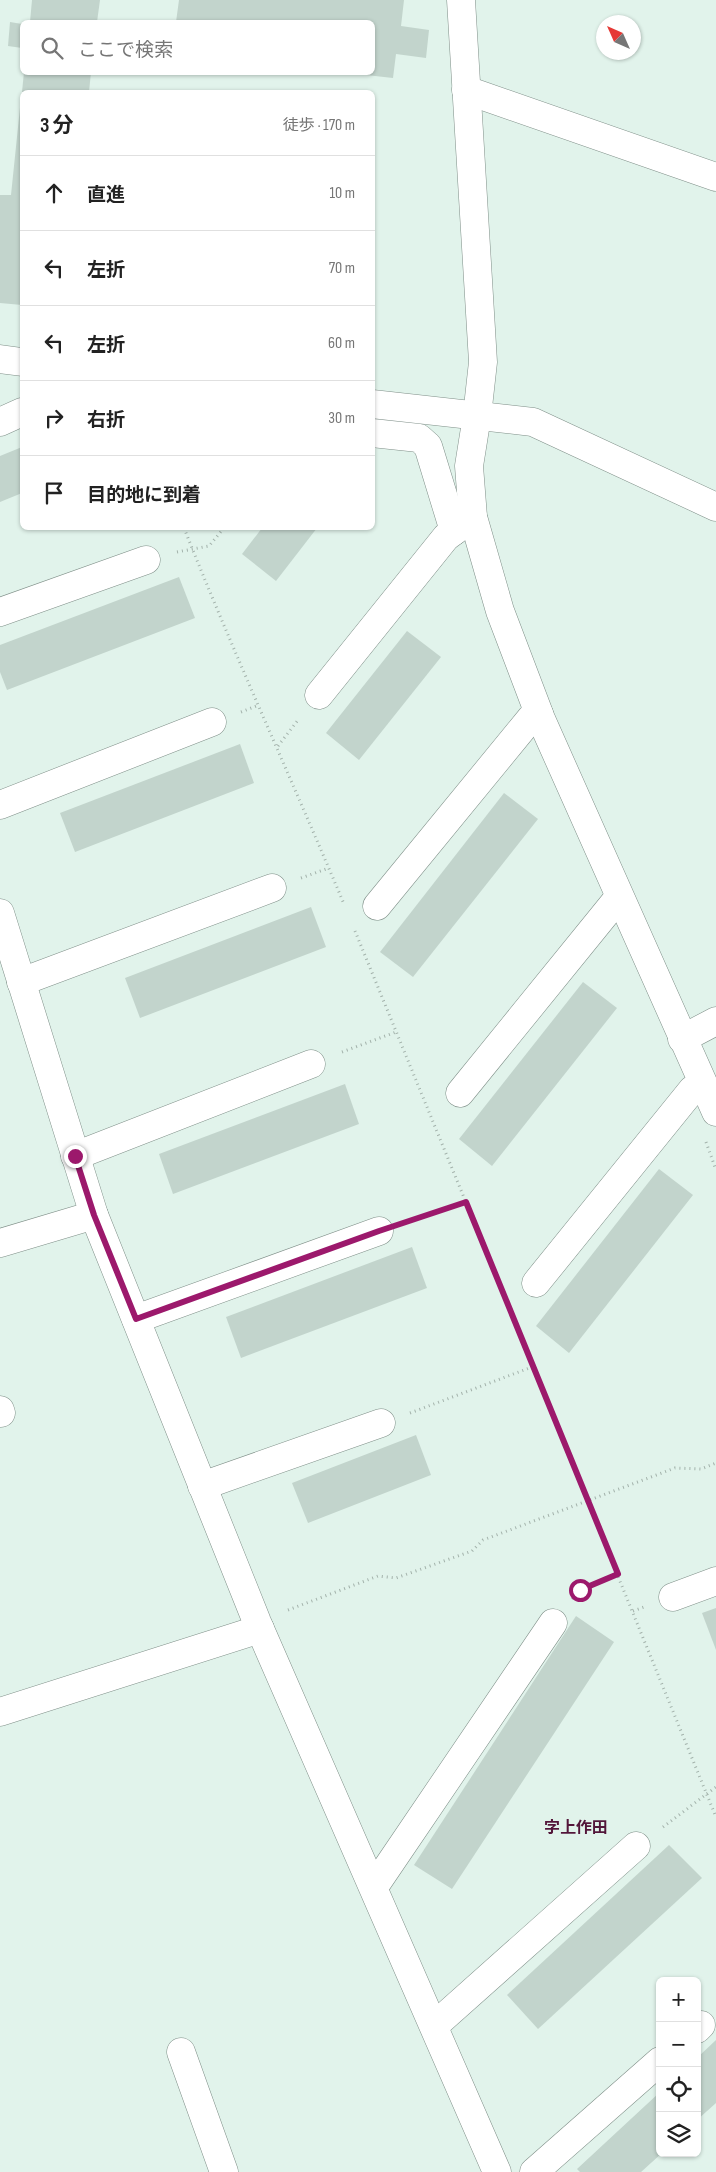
<!DOCTYPE html>
<html lang="ja">
<meta charset="utf-8">
<style>
:root{--surface:#fff;--page:#f2f2f2;--text:#222;--muted:#767676;--line:#e0e0e0}
body{margin:0;font-family:"Sofia Sans Condensed","Noto Sans JP",sans-serif;background:var(--page);color:var(--text)}
.controls{position:absolute;right:15px;bottom:15px;display:grid;overflow:hidden;border-radius:8px;box-shadow:0 1px 4px #0004}
.controls button{width:45px;height:45px;display:grid;place-items:center;padding:0;border:0;border-bottom:1px solid var(--line);background:var(--surface);color:var(--text);font:25px sans-serif}
.compass{position:absolute;left:596px;top:15px;width:45px;height:45px;border-radius:50%;background:var(--surface);box-shadow:0 1px 4px #0004;rotate:315deg}
.stop{position:absolute;width:15px;height:15px;margin:-11px;border:4px solid #9c196c;border-radius:50%;background:#fff}
.stop.end{background:#9c196c;border-color:#fff;box-shadow:0 1px 5px #0008}
.list{margin:0;padding:0;list-style:none}
h2{display:flex;justify-content:space-between;align-items:center;height:65px;margin:0;padding:0 20px;font-size:21px}
h2 small{font-size:16px;font-weight:400;color:var(--muted)}
.list li{display:grid;grid-template-columns:32px 1fr auto;gap:15px;align-items:center;box-sizing:border-box;height:75px;padding:0 20px;border-top:1px solid var(--line)}
.list b{display:block;font-size:19px;white-space:nowrap}
.list em{font-size:16px;font-style:normal;color:var(--muted)}
.icon{flex:none;width:28px;height:28px;fill:none;stroke:currentColor;stroke-width:2;stroke-linecap:round;stroke-linejoin:round}
.map{position:relative;flex:none;width:716px;height:2172px;overflow:hidden}
.search{position:absolute;background:var(--surface);box-shadow:0 1px 4px #0004;left:20px;top:20px;width:355px;height:55px;display:flex;align-items:center;gap:12px;box-sizing:border-box;padding:0 18px;border-radius:8px;color:var(--muted);font-size:19px}
.panel{position:absolute;background:var(--surface);box-shadow:0 1px 4px #0004;left:20px;top:90px;width:355px;height:440px;border-radius:8px}
.map>svg:first-child{display:block}
</style>
<div class="map">
<svg width="716" height="2172" viewBox="0 0 716 2172">
<rect width="100%" height="100%" fill="#e1f3eb"/>
<g fill="#c2d4cc">
<path d="M32 0H100L97 22H30Z"/>
<path d="M179 0H404L401 26 429 30 426 58 396 54 393 78 357 74 372 72V22H176Z"/>
<path d="M10 22 22 24V48L8 46Z"/>
<path d="M24 72H91L89 92H22Z"/>
<path d="M21 98H22V305L0 303V195H11Z"/>
<path d="M22 447V493L0 502V456Z"/>
<path d="M262 528H317L276 581 242 554Z"/>
<path d="M179 577 195 618 7 690 0 672V645Z"/>
<path d="M407 631 441 657 359 760 326 733Z"/>
<path d="M240 744 254 783 75 852 60 813Z"/>
<path d="M504 793 538 819 413 977 380 952Z"/>
<path d="M311 907 326 947 140 1018 125 978Z"/>
<path d="M583 982 617 1008 492 1166 459 1139Z"/>
<path d="M345 1084 359 1124 173 1194 159 1154Z"/>
<path d="M659 1169 693 1195 569 1353 536 1326Z"/>
<path d="M412 1247 427 1288 241 1358 226 1317Z"/>
<path d="M416 1435 431 1475 308 1523 292 1483Z"/>
<path d="M716 1608V1650L702 1613Z"/>
<path d="M576 1616 614 1642 452 1889 414 1865Z"/>
<path d="M669 1845 702 1878 538 2029 507 1995Z"/>
<path d="M716 2040V2103L697 2120V2058Z"/>
<path d="M660 2092V2153H662L641 2172H580L577 2169Z"/>
</g>
<g fill="none" stroke-linecap="round" stroke-linejoin="round">
<defs>
<g id="minor">
<path d="M461 0 483 362 477 416 469 466 473 517 500 611 541 719 716 1112"/>
<path d="M466 90 716 177"/>
<path d="M0 359 22 362"/>
<path d="M372 404 533 422 716 507"/>
<path d="M0 422 22 412"/>
<path d="M372 433 419 438 428 446 454 531"/>
<path d="M0 612 146 560"/>
<path d="M319 695 446 537 473 517"/>
<path d="M0 805 212 722"/>
<path d="M377 906 531 718 539 714"/>
<path d="M0 913 94 1215 257 1622 497 2172"/>
<path d="M21 982 272 888"/>
<path d="M682 1039 716 1021"/>
<path d="M460 1093 619 897"/>
<path d="M75 1156 311 1064"/>
<path d="M0 1243 94 1215"/>
<path d="M536 1283 692 1090 702 1084"/>
<path d="M136 1319 379 1231"/>
<path d="M0 1410 1 1413"/>
<path d="M202 1486 381 1423"/>
<path d="M673 1597 716 1581"/>
<path d="M0 1712 260 1629"/>
<path d="M374 1887 553 1623"/>
<path d="M434 2026 636 1846"/>
<path d="M697 2029 701 2025"/>
<path d="M181 2052 224 2172"/>
<path d="M534 2172 660 2061"/>
</g>
</defs>
<use href="#minor" stroke="#7f8f88" stroke-width="29"/>
<g stroke="#a3b2ab" stroke-width="3" stroke-dasharray="1 4" stroke-linecap="butt">
<path d="M184 528C234 654 291 778 344 904"/>
<path d="M177 552 209 546 224 528"/>
<path d="M241 712 259 705"/>
<path d="M278 746 298 720"/>
<path d="M301 878 329 868"/>
<path d="M355 931 503 1293"/>
<path d="M342 1052 396 1032"/>
<path d="M706 1142 716 1170"/>
<path d="M408 1221 466 1202"/>
<path d="M505 1299 716 1817"/>
<path d="M410 1413 532 1367"/>
<path d="M572 1599 580 1590 618 1574"/>
<path d="M288 1610 378 1576 396 1578 472 1551 483 1540 675 1468 701 1469 716 1463"/>
<path d="M633 1611 644 1607"/>
<path d="M663 1827 716 1787"/>
</g>
<use href="#minor" stroke="#fff" stroke-width="28"/>
</g>
<g fill="none" stroke-linecap="round" stroke-linejoin="round">
<path stroke="#9c196c" stroke-width="6" d="M75 1156 94 1215 136 1319 379 1231 466 1202 618 1574 580 1590"/>
</g>
<g text-anchor="middle" stroke-width="5" stroke-linejoin="round" paint-order="stroke">
<g font-size="16" font-weight="bold" fill="#53163a" stroke="#e1f3eb">
<text x="576" y="1833">字上作田</text>
</g>
</g>
</svg>
<div class="controls">
<button>+</button>
<button>−</button>
<button><svg class="icon" aria-label="locate" viewBox="0 0 24 24"><circle cx="12" cy="12" r="6"/><path d="M12 2v4M12 18v4M2 12h4M18 12h4"/></svg></button>
<button><svg class="icon" aria-label="layers" viewBox="0 0 24 24"><path d="M12 4l9 5-9 5-9-5zM3 14l9 5 9-5"/></svg></button>
</div>
<svg class="compass" viewBox="-18 -18 36 36"><path d="M0-13l5 13h-10z" fill="#e53935"/><path d="M0 13l5-13h-10z" fill="#767676"/></svg>
<div class="stop" style="left:580px;top:1590px"></div>
<div class="stop end" style="left:75px;top:1156px"></div>
<div class="search"><svg class="icon" aria-label="search" viewBox="0 0 24 24"><circle cx="10" cy="10" r="6"/><path d="M15 15l6 6"/></svg>ここで検索</div>
<section class="panel">
<h2>3 分<small>徒歩 · 170 m</small></h2>
<ul class="list">
<li><svg class="icon" aria-label="ahead" viewBox="0 0 24 24"><path d="M12 20V5M6 11l6-6 6 6"/></svg><div><b>直進</b></div><em>10 m</em></li>
<li><svg class="icon" aria-label="left" viewBox="0 0 24 24"><path d="M17 20v-9H6M10 6l-5 5 5 5"/></svg><div><b>左折</b></div><em>70 m</em></li>
<li><svg class="icon" aria-label="left" viewBox="0 0 24 24"><path d="M17 20v-9H6M10 6l-5 5 5 5"/></svg><div><b>左折</b></div><em>60 m</em></li>
<li><svg class="icon" aria-label="right" viewBox="0 0 24 24"><path d="M7 20v-9h11M14 6l5 5-5 5"/></svg><div><b>右折</b></div><em>30 m</em></li>
<li><svg class="icon" aria-label="arrive" viewBox="0 0 24 24"><path d="M6 21V4h12l-3 4 3 4H6"/></svg><div><b>目的地に到着</b></div></li>
</ul>
</section>
</div>
